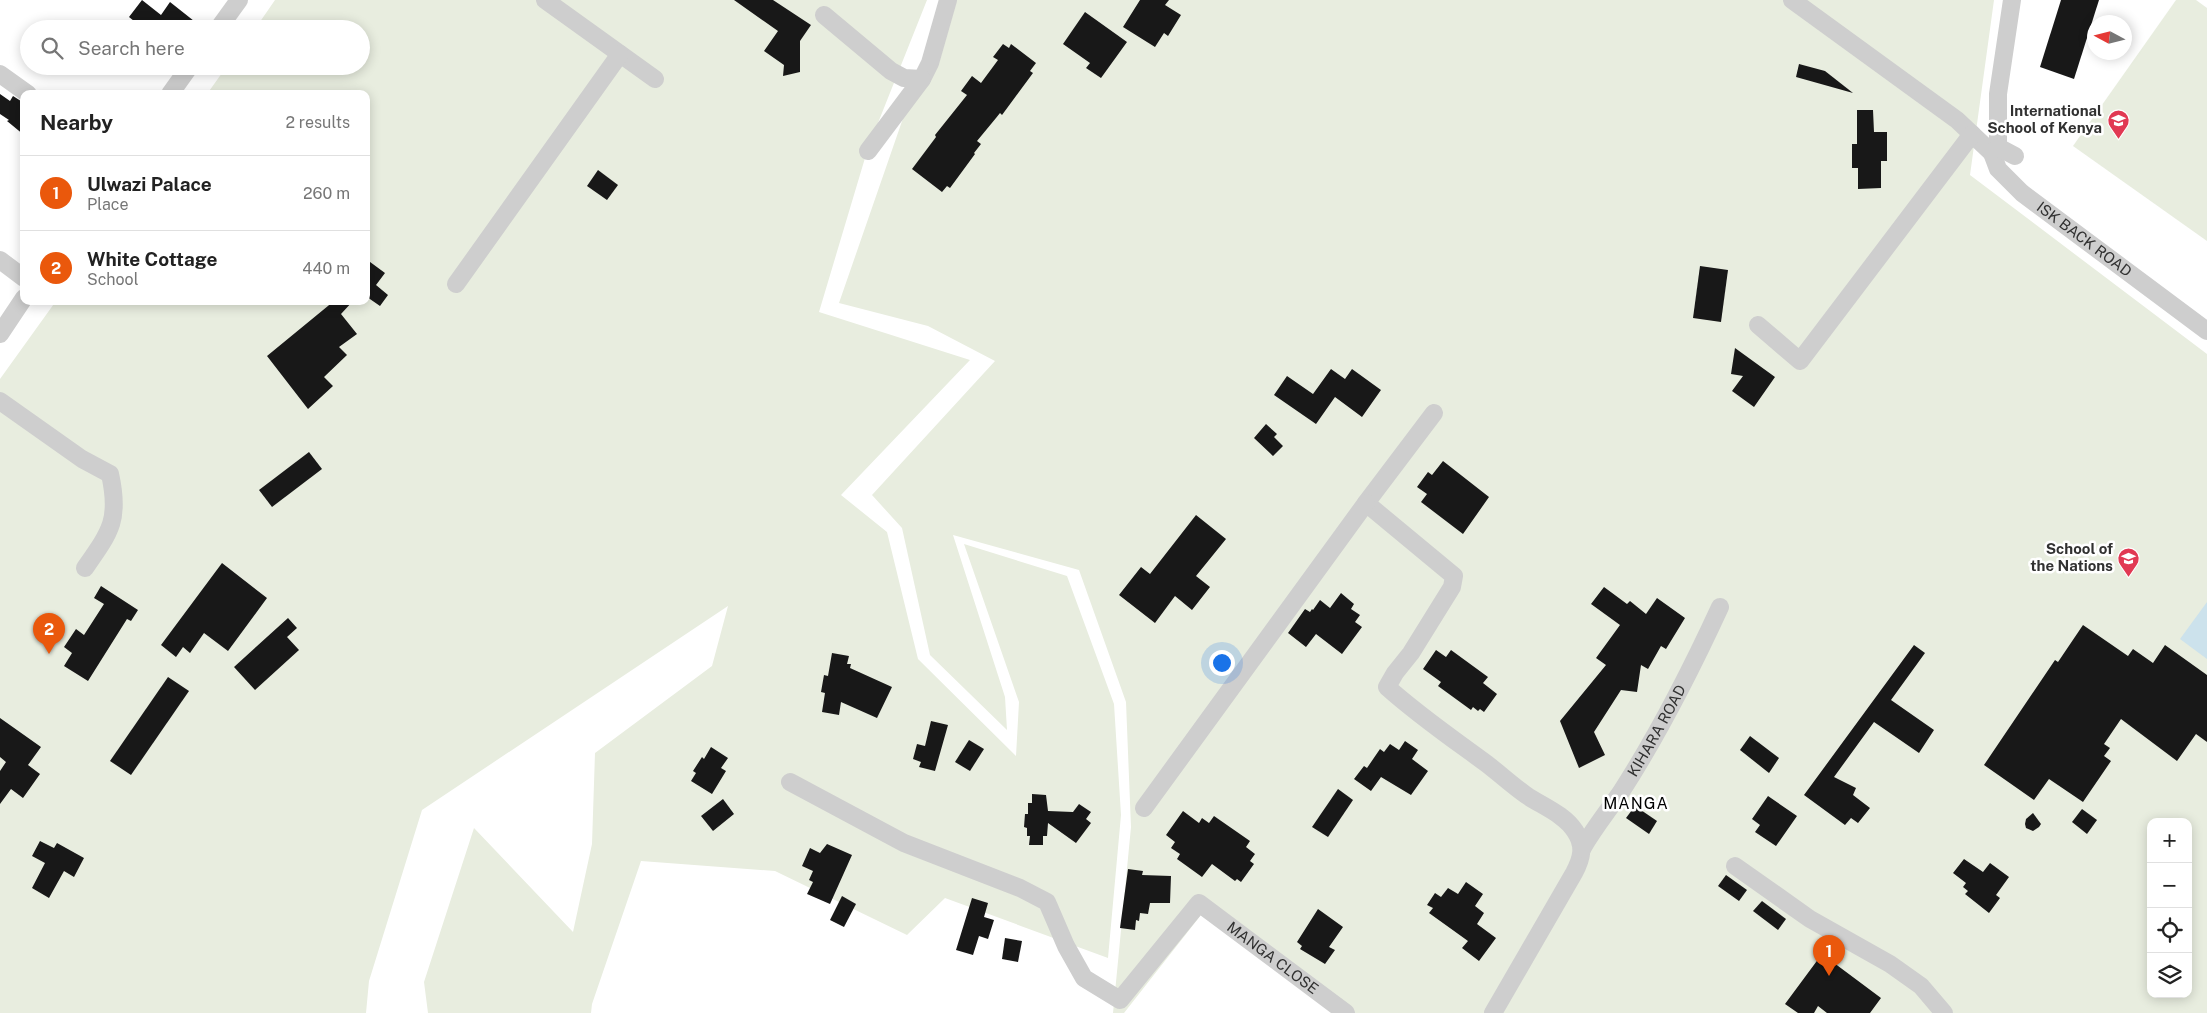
<!DOCTYPE html>
<meta charset="utf-8">
<style>
:root{--surface:#fff;--page:#f6f6f6;--text:#222;--muted:#767676;--line:#e0e0e0;--accent:#ea580c}
body{margin:0;font-family:"Public Sans",sans-serif;background:var(--page);color:var(--text)}
.controls{position:absolute;right:15px;bottom:15px;display:grid;overflow:hidden;border-radius:10px;box-shadow:0 2px 12px #0003}
.controls button{width:45px;height:45px;display:grid;place-items:center;padding:0;border:0;border-bottom:1px solid var(--line);background:var(--surface);color:var(--text);font:25px sans-serif}
.compass{position:absolute;left:2087px;top:15px;width:45px;height:45px;border-radius:50%;background:var(--surface);box-shadow:0 2px 12px #0003;rotate:277deg}
.you{position:absolute;left:1221px;top:662px;width:18px;height:18px;margin:-12px;border:4px solid #fff;border-radius:50%;background:#1a73e8;box-shadow:0 0 0 8px #1a73e833}
.badge{display:grid;place-items:center;width:32px;height:32px;border-radius:50%;background:var(--accent);color:#fff;font-size:16px;font-weight:700}
.pin{position:absolute;translate:-50% -41px;filter:drop-shadow(0 1px 2px #0008)}
.pin::after{content:'';position:absolute;top:26px;width:18px;height:15px;background:inherit;clip-path:polygon(0 0,100% 0,50% 100%)}
.list{margin:0;padding:0;list-style:none}
h2{display:flex;justify-content:space-between;align-items:center;height:65px;margin:0;padding:0 20px;font-size:21px}
h2 small{font-size:16px;font-weight:400;color:var(--muted)}
.list li{display:grid;grid-template-columns:32px 1fr auto;gap:15px;align-items:center;box-sizing:border-box;height:75px;padding:0 20px;border-top:1px solid var(--line)}
.list b{display:block;font-size:19px;white-space:nowrap}
.list p{margin:0;font-size:16px;white-space:nowrap;color:var(--muted)}
.list em{font-size:16px;font-style:normal;color:var(--muted)}
.icon{flex:none;width:28px;height:28px;fill:none;stroke:currentColor;stroke-width:2;stroke-linecap:round;stroke-linejoin:round}
.map{position:relative;flex:none;width:2207px;height:1013px;overflow:hidden}
.search{position:absolute;background:var(--surface);box-shadow:0 2px 12px #0003;left:20px;top:20px;width:350px;height:55px;display:flex;align-items:center;gap:12px;box-sizing:border-box;padding:0 18px;border-radius:28px;color:var(--muted);font-size:19px}
.panel{position:absolute;background:var(--surface);box-shadow:0 2px 12px #0003;left:20px;top:90px;width:350px;height:215px;border-radius:10px}
.map>svg:first-child{display:block}
</style>
<div class="map">
<svg width="2207" height="1013" viewBox="0 0 2207 1013">
<rect width="100%" height="100%" fill="#fff"/>
<g fill="#e8eddf" fill-rule="evenodd">
<path d="M275 0H927L868 148 819 312 970 360 841 495 887 532 918 659 1016 756 1019 702 964 544 1067 576 1114 704 1121 815 1108 958 945 898 907 935 775 871 641 861 592 1004 591 1013H428L424 982 474 828 573 932 592 844 595 753 712 666 728 606 422 810 369 981 366 1013H0V379L56 301H366V94H207L227 66H361V29H255Z"/>
<path d="M944 0H1994L1970 175 2207 354V1013H1346L1201 915 1124 1013H1113L1131 827 1126 702 1079 570 953 535 1005 697 1007 730 930 655 902 528 872 495 995 361 928 326 839 303ZM2151 822H2188V994H2151Z"/>
<path d="M2176 0H2196L2207 8V241L2073 146Z"/>
</g>
<path fill="#cce2ec" d="M2207 602V659L2180 639Z"/>
<g fill="#181818">
<path d="M142 0 161 15 170 2 194 21 188 29H144L129 17Z"/>
<path d="M734 0H773L811 25 800 41V72L783 76 784 65 764 51 778 31Z"/>
<path d="M1140 0H1169L1165 5 1181 15 1168 36 1164 33 1155 47 1123 27Z"/>
<path d="M2061 0H2099L2074 79 2040 67Z"/>
<path d="M1085 12 1127 42 1101 78 1086 68 1090 63 1063 44Z"/>
<path d="M1003 44 1009 48 1011 44 1036 63 1030 71 1033 73 1002 115 1000 113 996 118 977 141 981 144 974 153 975 154 950 188 947 186 942 192 912 169 936 137 935 135 967 95 961 91 972 76 981 83 998 60 993 57Z"/>
<path d="M1799 64 1825 71 1853 93 1796 77Z"/>
<path d="M0 94 10 101 13 96 24 103V135L7 121 9 120 0 114Z"/>
<path d="M1857 110H1873L1874 132H1887V161H1881V188L1858 189V168H1852V144H1857Z"/>
<path d="M598 170 618 185 607 200 587 186Z"/>
<path d="M366 259 385 273 376 285 388 295 380 306 367 297 366 298Z"/>
<path d="M1700 266 1728 270 1721 322 1693 318Z"/>
<path d="M334 301H353L341 314 357 334 339 347 347 355 324 377 333 386 308 409 267 356Z"/>
<path d="M1735 348 1775 377 1754 407 1732 391 1743 376 1731 374Z"/>
<path d="M1331 369 1345 379 1352 369 1381 390 1362 417 1335 397 1316 424 1274 395 1287 376 1313 394Z"/>
<path d="M1266 424 1277 434 1274 437 1283 446 1273 456 1254 438Z"/>
<path d="M309 452 322 469 272 507 259 490Z"/>
<path d="M1443 461 1489 497 1463 534 1421 502 1427 494 1417 487 1428 472 1432 475Z"/>
<path d="M1196 515 1226 539 1196 576 1210 587 1192 610 1175 596 1155 623 1119 595 1141 567 1150 574Z"/>
<path d="M222 563 267 598 228 651 204 633 190 653 183 647 176 657 161 645Z"/>
<path d="M101 586 138 610 131 621 127 619 88 681 64 666 72 653 64 647 76 629 84 635 104 604 94 598Z"/>
<path d="M1604 587 1627 604 1630 601 1646 614 1657 598 1685 618 1666 649 1661 646 1648 669 1641 665 1637 692 1621 690 1594 732 1605 755 1579 768 1560 721 1606 665 1596 658 1620 625 1591 604Z"/>
<path d="M1341 593 1354 604 1351 609 1360 615 1355 622 1362 627 1342 654 1316 634 1306 647 1288 633 1305 609 1310 612 1312 609 1313 610 1320 600 1330 608Z"/>
<path d="M288 618 297 628 287 637 299 650 255 690 234 667Z"/>
<path d="M2083 625 2128 656 2133 649 2153 663 2165 645 2207 675V742L2196 734 2177 761 2121 719 2104 744 2110 748 2104 756 2111 761 2083 802 2049 779 2034 800 1984 765 2055 660 2058 662Z"/>
<path d="M1914 645 1925 653 1891 700 1934 730 1919 753 1874 722 1834 777 1856 788 1853 795 1870 808 1858 823 1851 818 1845 825 1804 795Z"/>
<path d="M1436 650 1446 657 1451 650 1488 677 1483 683 1497 694 1484 712 1480 709 1478 711 1473 707 1471 710 1438 686 1441 682 1423 669Z"/>
<path d="M832 653 849 656 847 664H851L850 668 892 687 877 718 841 702 839 715 822 712 825 693 821 692 824 675 828 676Z"/>
<path d="M168 677 189 691 131 775 110 761Z"/>
<path d="M0 718 41 747 28 765 40 774 23 798 11 789 0 804V771L6 762 0 757Z"/>
<path d="M931 721 948 725 935 771 919 767 921 762 913 759 917 744 925 746Z"/>
<path d="M1750 736 1779 758 1769 773 1740 750Z"/>
<path d="M969 740 984 749 970 771 955 762Z"/>
<path d="M1405 741 1418 750 1412 759 1428 771 1411 795 1381 777 1371 791 1354 779 1364 766 1367 768 1380 749 1384 752 1390 744 1399 750Z"/>
<path d="M711 747 728 758 721 768 726 771 712 794 691 781 696 773 693 771 702 757 704 759Z"/>
<path d="M1338 789 1353 800 1328 837 1312 827Z"/>
<path d="M1032 794 1046 795 1048 811 1073 812 1079 804 1091 812 1086 819 1091 823 1076 843 1048 823 1047 836H1043V845H1029L1030 836H1027V828L1024 827 1025 814H1028V803H1032Z"/>
<path d="M1768 796 1797 816 1776 846 1755 832 1760 825 1752 819Z"/>
<path d="M723 799 734 814 713 831 701 816Z"/>
<path d="M1635 806 1657 821 1649 834 1626 818Z"/>
<path d="M2082 809 2097 820 2087 834 2072 822Z"/>
<path d="M1183 811 1199 823 1202 818 1209 823 1214 816 1250 841 1246 847 1255 854 1250 861 1254 864 1241 882 1237 879 1235 881 1212 864 1202 877 1177 859 1180 854 1171 848 1175 842 1166 835Z"/>
<path d="M2033 813 2041 824 2039 827 2033 831 2026 828 2025 824 2026 819Z"/>
<path d="M40 841 54 848 57 843 84 858 74 877 64 871 49 898 32 888 45 863 32 856Z"/>
<path d="M827 844 852 855 830 904 807 894 813 882 809 880 813 871 802 866 810 848 820 853Z"/>
<path d="M1964 859 1983 872 1990 863 2009 877 1996 895 2000 898 1989 913 1965 894 1968 891 1963 887 1966 883 1953 873Z"/>
<path d="M1128 869 1143 871 1142 875 1171 876 1170 903H1150L1148 914 1140 913 1139 921 1136 920 1135 930 1120 928Z"/>
<path d="M1726 875 1747 890 1739 901 1718 886Z"/>
<path d="M1466 882 1483 894 1475 906 1484 913 1477 924 1496 938 1479 961 1462 948 1468 941 1429 913 1433 908 1427 905 1435 893 1441 897 1448 888 1458 894Z"/>
<path d="M842 896 856 904 844 927 830 920Z"/>
<path d="M972 898 988 903 984 917 994 920 988 939 979 936 973 955 956 950Z"/>
<path d="M1762 901 1786 919 1778 930 1753 911Z"/>
<path d="M1318 909 1343 927 1329 947 1335 950 1325 964 1300 949 1302 946 1297 942Z"/>
<path d="M1005 938 1022 941 1018 962 1002 959Z"/>
<path d="M1822 954 1881 998 1870 1013H1827L1818 1006 1814 1013H1798L1785 1004Z"/>
</g>
<g fill="none" stroke-linecap="round" stroke-linejoin="round">
<g stroke="#cecece" stroke-width="18">
<path d="M545 0 655 79"/>
<path d="M1792 0 1957 120 1992 153"/>
<path id="s1" d="M2012 0 1998 94V147L1992 153 1998 169 2022 193 2207 331"/>
<path d="M824 15 891 71 904 78 922 79 930 63 948 0"/>
<path d="M218 29 239 0"/>
<path d="M0 74 28 94"/>
<path d="M170 94 190 66"/>
<path d="M1998 147 2015 156"/>
<path d="M868 151 922 79"/>
<path d="M0 260 24 278"/>
<path d="M456 284 620 54"/>
<path d="M1758 325 1800 361 1972 134"/>
<path d="M0 334 24 298"/>
<path d="M0 401 82 459 110 474C120 519 111 531 85 568"/>
<path d="M1434 413 1366 503 1454 576 1452 587 1411 653 1395 673 1387 687C1418 715 1453 739 1487 764 1500 774 1512 785 1526 795 1542 806 1564 814 1575 831 1585 846 1582 858 1574 873L1493 1013"/>
<path id="s2" d="M790 782 904 843 1020 888 1047 902 1066 946 1084 978 1120 1000 1199 903 1346 1013"/>
<path d="M1144 808 1366 503"/>
<path id="s3" d="M1582 849C1594 828 1608 811 1621 792 1659 733 1691 670 1720 607"/>
<path d="M1735 866 1810 919 1890 964 1921 986 1944 1013"/>
</g>
</g>
<defs>
<symbol id="school-pin" viewBox="-11 -11 22 30"><path d="M0 17L-7.5 6A9.5 9.5 0 1 1 7.5 6Z" fill="#e13953" stroke="#fff"/><path d="M0-5L7-2L0 1L-7-2ZM-4 1L0 2.5L4 1V4Q0 6-4 4Z" fill="#fff"/></symbol>
</defs>
<g fill-rule="evenodd">
<use href="#school-pin" x="2106" y="108" width="25" height="34"/>
<use href="#school-pin" x="2116" y="546" width="25" height="34"/>
</g>
<g text-anchor="middle" stroke-width="5" stroke-linejoin="round" paint-order="stroke">
<g font-size="15" font-weight="bold" fill="#313131" stroke="#fff" text-anchor="end">
<text x="2102" y="116">International<tspan x="2102" dy="17">School of Kenya</tspan></text>
<text x="2113" y="554">School of<tspan x="2113" dy="17">the Nations</tspan></text>
</g>
<g font-size="15" fill="#313131" stroke="#fff">
<text dy="5" stroke="none"><textPath href="#s1" startOffset="285">ISK BACK ROAD</textPath></text>
<text dy="5" stroke="none"><textPath href="#s3" startOffset="140">KIHARA ROAD</textPath></text>
<text dy="5" stroke="none"><textPath href="#s2" startOffset="628">MANGA CLOSE</textPath></text>
</g>
<g font-size="16" letter-spacing="1" fill="#000" stroke="#fff">
<text x="1636" y="809">MANGA</text>
</g>
</g>
</svg>
<div class="controls">
<button>+</button>
<button>−</button>
<button><svg class="icon" aria-label="locate" viewBox="0 0 24 24"><circle cx="12" cy="12" r="6"/><path d="M12 2v4M12 18v4M2 12h4M18 12h4"/></svg></button>
<button><svg class="icon" aria-label="layers" viewBox="0 0 24 24"><path d="M12 4l9 5-9 5-9-5zM3 14l9 5 9-5"/></svg></button>
</div>
<svg class="compass" viewBox="-18 -18 36 36"><path d="M0-13l5 13h-10z" fill="#e53935"/><path d="M0 13l5-13h-10z" fill="#767676"/></svg>
<div class="you"></div>
<div class="pin badge" style="left:1829px;top:976px">1</div>
<div class="pin badge" style="left:49px;top:654px">2</div>
<div class="search"><svg class="icon" aria-label="search" viewBox="0 0 24 24"><circle cx="10" cy="10" r="6"/><path d="M15 15l6 6"/></svg>Search here</div>
<section class="panel">
<h2>Nearby<small>2 results</small></h2>
<ul class="list">
<li><span class="badge">1</span><div><b>Ulwazi Palace</b><p>Place</p></div><em>260 m</em></li>
<li><span class="badge">2</span><div><b>White Cottage</b><p>School</p></div><em>440 m</em></li>
</ul>
</section>
</div>
